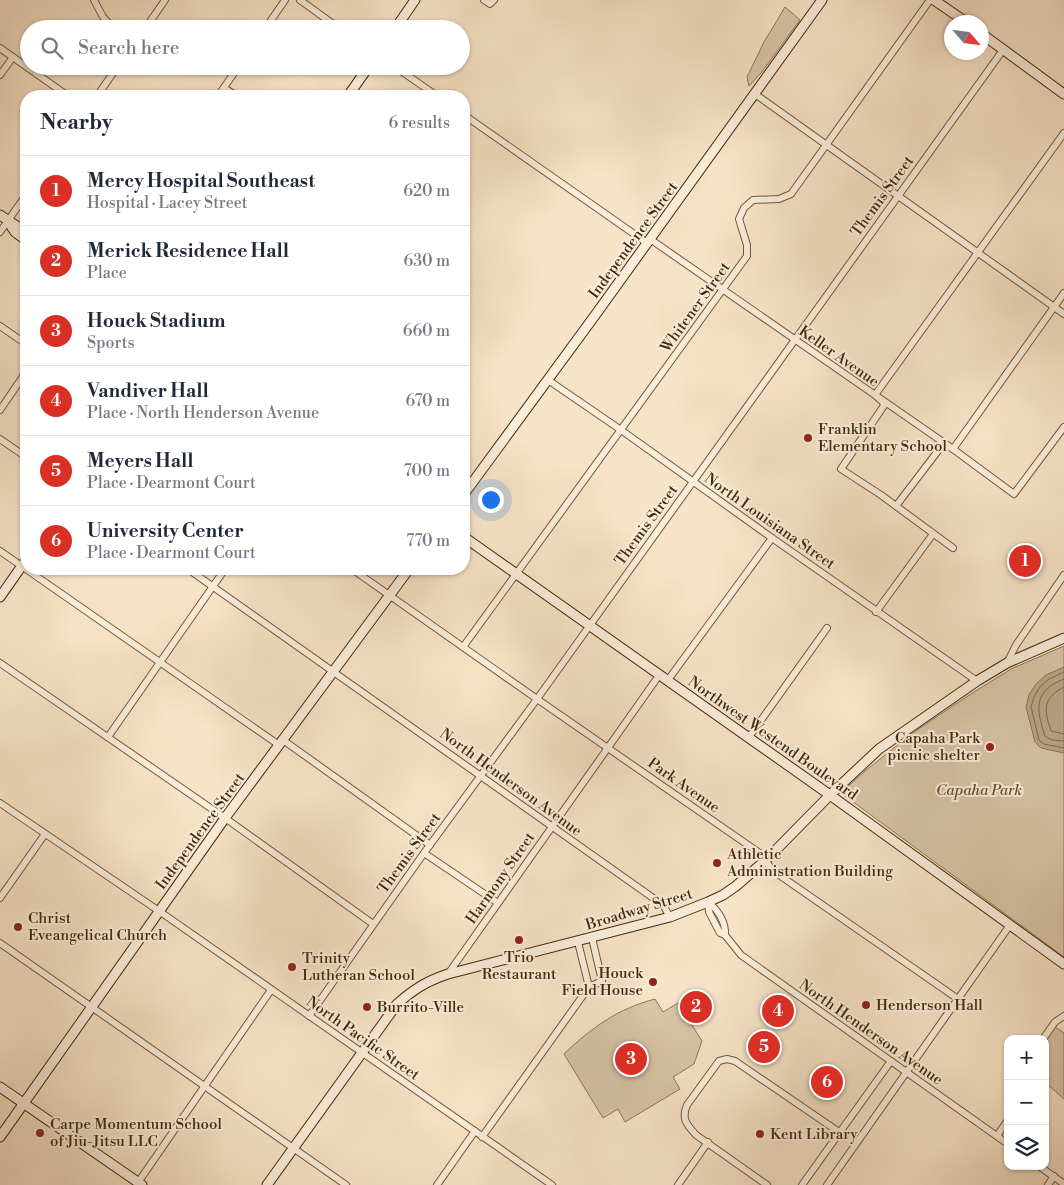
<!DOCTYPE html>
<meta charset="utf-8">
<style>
:root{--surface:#fff;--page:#f2f2f3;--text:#1f2937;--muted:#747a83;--line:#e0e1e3;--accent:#d93025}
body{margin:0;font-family:"Libre Bodoni",serif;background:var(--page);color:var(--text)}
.controls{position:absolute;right:15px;bottom:15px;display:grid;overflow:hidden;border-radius:10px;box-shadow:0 1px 4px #0004}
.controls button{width:45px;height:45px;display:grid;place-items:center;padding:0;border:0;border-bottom:1px solid var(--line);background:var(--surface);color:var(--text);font:25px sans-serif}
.compass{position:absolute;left:944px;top:15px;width:45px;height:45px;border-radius:50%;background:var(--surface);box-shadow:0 1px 4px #0004;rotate:118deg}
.you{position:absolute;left:490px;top:499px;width:18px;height:18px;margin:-12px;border:4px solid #fff;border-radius:50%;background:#1a73e8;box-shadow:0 0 0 8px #1a73e833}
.badge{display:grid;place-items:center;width:32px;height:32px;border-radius:50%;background:var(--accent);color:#fff;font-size:16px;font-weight:700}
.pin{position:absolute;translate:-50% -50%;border:2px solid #fff;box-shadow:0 1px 5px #0006}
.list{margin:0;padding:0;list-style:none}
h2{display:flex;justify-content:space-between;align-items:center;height:65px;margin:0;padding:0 20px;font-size:21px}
h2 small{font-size:16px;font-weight:400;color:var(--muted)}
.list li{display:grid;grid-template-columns:32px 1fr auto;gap:15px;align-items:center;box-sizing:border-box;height:70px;padding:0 20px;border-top:1px solid var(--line)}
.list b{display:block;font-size:19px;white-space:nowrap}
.list p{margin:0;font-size:16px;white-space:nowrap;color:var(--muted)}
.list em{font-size:16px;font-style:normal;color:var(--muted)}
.icon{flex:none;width:28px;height:28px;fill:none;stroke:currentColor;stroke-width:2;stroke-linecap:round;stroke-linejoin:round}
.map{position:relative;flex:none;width:1064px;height:1185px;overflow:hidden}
.search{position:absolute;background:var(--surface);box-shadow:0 1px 4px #0004;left:20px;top:20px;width:450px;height:55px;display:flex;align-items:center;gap:12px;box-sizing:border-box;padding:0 18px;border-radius:28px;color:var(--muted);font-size:19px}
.panel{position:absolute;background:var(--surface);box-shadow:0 1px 4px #0004;left:20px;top:90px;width:450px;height:485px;border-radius:20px}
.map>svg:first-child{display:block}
</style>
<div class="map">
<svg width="1064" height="1185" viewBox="0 0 1064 1185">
<rect width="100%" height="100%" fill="#f7e3c7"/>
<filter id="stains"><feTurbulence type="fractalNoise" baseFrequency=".004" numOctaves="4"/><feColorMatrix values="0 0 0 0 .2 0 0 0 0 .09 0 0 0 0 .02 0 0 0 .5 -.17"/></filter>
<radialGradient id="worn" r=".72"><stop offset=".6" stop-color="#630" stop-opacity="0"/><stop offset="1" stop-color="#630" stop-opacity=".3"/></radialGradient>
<g fill="#d8c4a7" stroke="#8d7759">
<path d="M785 7 800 20 761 73 749 86 747 77 764 42Z"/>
<path d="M1064 646V957L841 793 865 771 914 732 966 697 1011 669Z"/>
<path d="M655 999 663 1012 678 1003 702 1041 694 1064 673 1077 680 1089 625 1122 618 1109 603 1118 564 1054C591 1028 619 1008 655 999Z"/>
<path d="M1055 1027 1064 1033V1099L1045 1082V1042Z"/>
</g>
<path fill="#b9a487" stroke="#897355" d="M1064 667V753L1041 748 1035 742 1026 707 1029 695 1036 684 1046 675Z"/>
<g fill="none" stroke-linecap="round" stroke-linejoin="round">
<g stroke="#7e6749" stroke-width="1">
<path d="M1064 672 1049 679 1040 687 1034 697 1031 707 1039 740 1044 744 1064 748"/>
<path d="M1064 679C1033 691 1036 709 1045 736L1052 740 1064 741"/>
<path d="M1064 687C1042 698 1044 710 1051 731L1064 734"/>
</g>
<defs>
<g id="street">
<path d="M94 0 103 17 114 29"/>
<path d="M300 0 340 29"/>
<path d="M484 0 490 4 494 0"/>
<path d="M145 29 165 0"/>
<path d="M265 29 285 0"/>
<path d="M0 48 68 96"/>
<path d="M394 66 437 96"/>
<path d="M0 75 13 57"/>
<path d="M224 88 237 96"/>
<path d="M755 94 1064 314"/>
<path d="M97 96 118 66"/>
<path d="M218 96 239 66"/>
<path d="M464 115 647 243"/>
<path d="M0 232 26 195"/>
<path d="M650 239 953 449 1014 494 1064 427"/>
<path d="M0 326 26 344"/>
<path d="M548 380 621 430 772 538 977 681"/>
<path d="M0 410 26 372"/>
<path d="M0 439 26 457"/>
<path d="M953 449 1064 293"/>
<path d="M896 506 944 443"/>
<path d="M953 548 881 495 841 469 885 404 875 395 1064 133"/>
<path d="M0 551 279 745"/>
<path d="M188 569 663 905 670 917"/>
<path d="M352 569 537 699 761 854 772 870 958 999"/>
<path d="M876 612 933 534"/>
<path d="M463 647 747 256V245L739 219 744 208 753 200 779 199 791 194 930 0"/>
<path d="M0 663 225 818 373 924"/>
<path d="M1007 663 1016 645 1064 575"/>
<path d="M668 680 772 538"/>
<path d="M108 737 225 569"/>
<path d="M749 737 827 628"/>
<path d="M283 740 430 845"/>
<path d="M0 803 159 911 552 1185"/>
<path d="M424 853 498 903"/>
<path d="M0 898 45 834"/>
<path d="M708 902 709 912 720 933 725 935 741 955 1008 1144"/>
<path d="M708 902C718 910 726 922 725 935"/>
<path d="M578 942 589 987"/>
<path d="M0 943 346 1185"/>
<path d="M448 974 660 674"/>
<path d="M309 1016 424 853 537 699 1003 50"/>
<path d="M1043 1039 1055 1022 1064 1016"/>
<path d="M997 1136 1008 1120"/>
<path d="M482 1137 589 987 602 981 592 938"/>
<path d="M1039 1166 1064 1184"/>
<path d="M137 1184 271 990"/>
<path d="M437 1185 475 1131"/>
<path d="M678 1185 708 1142"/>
<path d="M767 1185 696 1135C687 1125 681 1119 687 1105L719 1061 727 1059 735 1061 839 1132"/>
<path d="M802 1185 891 1061"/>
<path d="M827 1185 1010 925"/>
<path d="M1048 1185 1054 1176"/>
</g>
<g id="secondary">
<path d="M934 0 966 22"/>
<path d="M395 29 415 0"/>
<path d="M982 34 1064 94"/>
<path d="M348 96 369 66"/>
<path d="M0 215 26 232"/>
<path d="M9 223 15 232 26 240"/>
<path d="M464 494 596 314 822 0"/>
<path d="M464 537 830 795 1064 964"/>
<path d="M0 597 26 560"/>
<path d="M0 1087 142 1185"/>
<path d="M0 1137 225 818 409 569"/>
<path d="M267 1185 397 1004C414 989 427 981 448 974L670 917 708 902 723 895 736 886 766 860 830 795 879 749 977 681 1007 663 1064 638"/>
</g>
</defs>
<use href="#street" stroke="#6f583a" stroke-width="8"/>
<use href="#secondary" stroke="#422a0b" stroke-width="11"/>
<use href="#street" stroke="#faeddb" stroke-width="6"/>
<use href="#secondary" stroke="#faeddb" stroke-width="9"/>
</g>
<g fill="#8f2418" stroke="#faeddb" stroke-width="2">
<circle cx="808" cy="438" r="5"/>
<circle cx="990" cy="747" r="5"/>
<circle cx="717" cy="863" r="5"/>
<circle cx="18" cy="927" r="5"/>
<circle cx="519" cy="940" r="5"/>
<circle cx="292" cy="967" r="5"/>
<circle cx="653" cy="982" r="5"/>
<circle cx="866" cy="1005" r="5"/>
<circle cx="367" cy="1007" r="5"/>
<circle cx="40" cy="1133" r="5"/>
<circle cx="760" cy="1134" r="5"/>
</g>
<g text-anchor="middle" stroke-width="4" stroke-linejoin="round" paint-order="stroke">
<g font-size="15" fill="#422a0b" stroke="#faeddb">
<text transform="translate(882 196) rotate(-54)" y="5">Themis Street</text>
<text transform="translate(633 240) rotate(-54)" y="5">Independence Street</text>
<text transform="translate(695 307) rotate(-54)" y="5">Whitener Street</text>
<text transform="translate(839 356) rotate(35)" y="5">Keller Avenue</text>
<text transform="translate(770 521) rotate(35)" y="5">North Louisiana Street</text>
<text transform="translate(646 525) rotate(-54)" y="5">Themis Street</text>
<text transform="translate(773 738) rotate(35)" y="5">Northwest Westend Boulevard</text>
<text transform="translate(511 782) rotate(36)" y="5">North Henderson Avenue</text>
<text transform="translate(684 785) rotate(35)" y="5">Park Avenue</text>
<text transform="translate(200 831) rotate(-54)" y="5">Independence Street</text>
<text transform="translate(409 853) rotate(-54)" y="5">Themis Street</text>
<text transform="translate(500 878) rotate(-55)" y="5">Harmony Street</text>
<text transform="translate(639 909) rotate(-17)" y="5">Broadway Street</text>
<text transform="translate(871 1032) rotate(35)" y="5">North Henderson Avenue</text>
<text transform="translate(363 1038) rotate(35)" y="5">North Pacific Street</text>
</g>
<g font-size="15" fill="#422a0b" stroke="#faeddb" text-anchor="start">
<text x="818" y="434">Franklin<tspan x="818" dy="17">Elementary School</tspan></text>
<text x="980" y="743" text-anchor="end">Capaha Park<tspan x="980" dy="17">picnic shelter</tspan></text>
<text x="727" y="859">Athletic<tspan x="727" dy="17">Administration Building</tspan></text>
<text x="28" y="923">Christ<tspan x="28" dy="17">Eveangelical Church</tspan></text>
<text x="519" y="962" text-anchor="middle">Trio<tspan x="519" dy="17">Restaurant</tspan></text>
<text x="302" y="963">Trinity<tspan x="302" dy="17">Lutheran School</tspan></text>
<text x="643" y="978" text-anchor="end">Houck<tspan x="643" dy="17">Field House</tspan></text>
<text x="876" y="1010">Henderson Hall</text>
<text x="377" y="1012">Burrito-Ville</text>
<text x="50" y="1129">Carpe Momentum School<tspan x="50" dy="17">of Jiu-Jitsu LLC</tspan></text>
<text x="770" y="1139">Kent Library</text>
</g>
<g font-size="15" font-style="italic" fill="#685032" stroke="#faeddb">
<text x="979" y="795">Capaha Park</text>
</g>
</g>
<rect width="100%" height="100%" filter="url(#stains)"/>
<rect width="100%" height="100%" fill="url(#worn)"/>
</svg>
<div class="controls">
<button>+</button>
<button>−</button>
<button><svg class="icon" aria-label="layers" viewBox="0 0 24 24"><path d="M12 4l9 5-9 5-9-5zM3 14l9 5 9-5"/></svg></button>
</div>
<svg class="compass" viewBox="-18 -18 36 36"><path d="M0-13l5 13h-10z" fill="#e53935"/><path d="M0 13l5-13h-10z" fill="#747a83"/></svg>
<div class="you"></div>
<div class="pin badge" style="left:1025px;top:561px">1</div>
<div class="pin badge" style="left:696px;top:1007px">2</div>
<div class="pin badge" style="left:631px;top:1059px">3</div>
<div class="pin badge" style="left:778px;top:1011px">4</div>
<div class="pin badge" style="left:764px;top:1047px">5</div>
<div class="pin badge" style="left:827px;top:1082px">6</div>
<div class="search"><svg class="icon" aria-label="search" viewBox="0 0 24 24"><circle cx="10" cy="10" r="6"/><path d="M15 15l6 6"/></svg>Search here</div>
<section class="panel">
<h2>Nearby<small>6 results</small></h2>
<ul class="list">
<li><span class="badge">1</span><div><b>Mercy Hospital Southeast</b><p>Hospital · Lacey Street</p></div><em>620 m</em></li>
<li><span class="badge">2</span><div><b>Merick Residence Hall</b><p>Place</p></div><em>630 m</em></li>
<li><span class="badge">3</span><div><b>Houck Stadium</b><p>Sports</p></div><em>660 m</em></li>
<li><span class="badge">4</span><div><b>Vandiver Hall</b><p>Place · North Henderson Avenue</p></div><em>670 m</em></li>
<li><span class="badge">5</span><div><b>Meyers Hall</b><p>Place · Dearmont Court</p></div><em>700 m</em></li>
<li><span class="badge">6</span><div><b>University Center</b><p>Place · Dearmont Court</p></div><em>770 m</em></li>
</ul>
</section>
</div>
